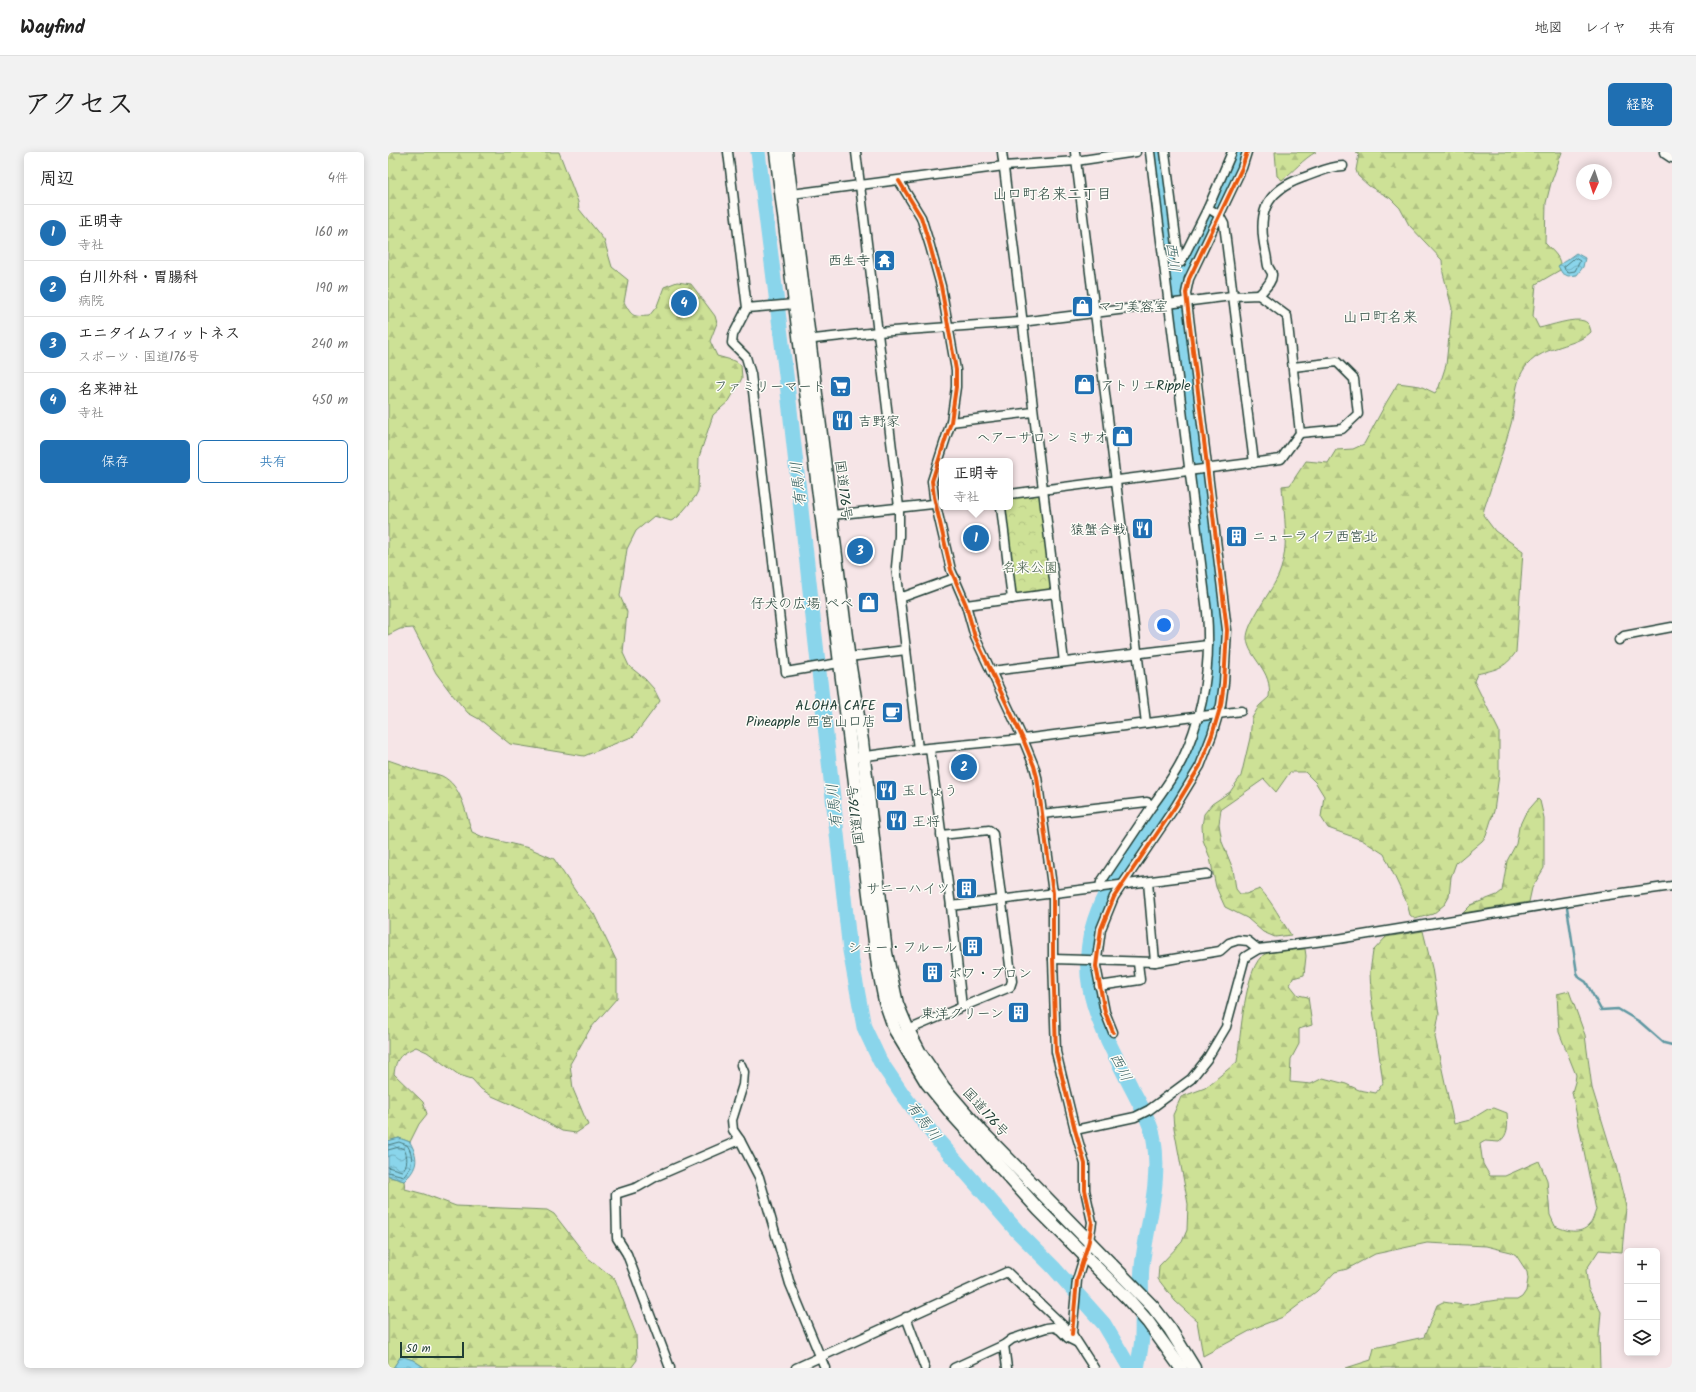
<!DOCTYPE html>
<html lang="ja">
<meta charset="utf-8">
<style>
:root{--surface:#fff;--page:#f2f2f2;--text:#222;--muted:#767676;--line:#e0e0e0;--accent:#1f6fb2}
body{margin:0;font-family:Kalam,"Klee One",sans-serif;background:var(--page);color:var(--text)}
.controls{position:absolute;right:12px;bottom:12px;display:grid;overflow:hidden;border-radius:6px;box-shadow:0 2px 10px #0003}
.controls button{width:36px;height:36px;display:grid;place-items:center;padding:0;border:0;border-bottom:1px solid var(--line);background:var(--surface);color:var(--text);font:20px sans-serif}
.compass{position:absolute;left:1188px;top:12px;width:36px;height:36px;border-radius:50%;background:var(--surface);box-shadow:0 2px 10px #0003;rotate:183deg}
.scale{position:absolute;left:12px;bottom:10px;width:64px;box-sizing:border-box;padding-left:4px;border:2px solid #1f3d34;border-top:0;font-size:11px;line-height:14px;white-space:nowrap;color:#1f3d34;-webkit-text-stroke:3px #fdfcf7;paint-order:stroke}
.you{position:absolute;left:776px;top:473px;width:14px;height:14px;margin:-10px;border:3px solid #fff;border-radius:50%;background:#1a73e8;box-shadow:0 0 0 6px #1a73e833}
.badge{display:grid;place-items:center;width:26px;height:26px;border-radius:50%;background:var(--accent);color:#fff;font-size:13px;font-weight:700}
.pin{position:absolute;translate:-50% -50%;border:2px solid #fff;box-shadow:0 1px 4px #0006}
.popup{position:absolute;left:551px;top:306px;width:74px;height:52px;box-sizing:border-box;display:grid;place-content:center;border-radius:6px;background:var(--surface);filter:drop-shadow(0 1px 3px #0005);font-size:13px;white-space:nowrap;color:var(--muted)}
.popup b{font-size:15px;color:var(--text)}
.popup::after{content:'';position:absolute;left:50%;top:100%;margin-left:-8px;border:8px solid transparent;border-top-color:var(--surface)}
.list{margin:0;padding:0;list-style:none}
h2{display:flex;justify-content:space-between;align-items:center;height:52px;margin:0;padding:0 16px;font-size:17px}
h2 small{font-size:13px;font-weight:400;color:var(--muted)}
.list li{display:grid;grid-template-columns:26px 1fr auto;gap:12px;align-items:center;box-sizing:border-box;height:56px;padding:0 16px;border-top:1px solid var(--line)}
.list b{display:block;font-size:15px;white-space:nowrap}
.list p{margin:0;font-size:13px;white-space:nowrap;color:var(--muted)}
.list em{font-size:13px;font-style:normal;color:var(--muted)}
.actions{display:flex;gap:8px;padding:12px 16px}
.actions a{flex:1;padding:9px 0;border:1px solid var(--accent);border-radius:6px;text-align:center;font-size:14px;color:var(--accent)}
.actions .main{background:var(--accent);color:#fff}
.icon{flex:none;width:22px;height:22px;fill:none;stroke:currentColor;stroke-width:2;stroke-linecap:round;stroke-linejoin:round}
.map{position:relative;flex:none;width:1284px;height:1216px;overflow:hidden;border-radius:6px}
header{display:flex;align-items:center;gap:24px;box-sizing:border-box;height:56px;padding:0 20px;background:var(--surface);border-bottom:1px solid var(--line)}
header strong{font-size:19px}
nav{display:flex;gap:22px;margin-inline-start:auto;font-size:14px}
.intro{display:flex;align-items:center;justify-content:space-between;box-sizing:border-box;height:96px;padding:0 24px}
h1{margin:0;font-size:28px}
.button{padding:10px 18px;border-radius:6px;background:var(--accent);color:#fff;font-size:14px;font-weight:700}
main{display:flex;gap:24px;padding:0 24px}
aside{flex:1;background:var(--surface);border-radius:6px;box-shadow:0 2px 10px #0003}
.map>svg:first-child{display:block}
</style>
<header>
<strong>Wayfind</strong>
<nav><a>地図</a><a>レイヤ</a><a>共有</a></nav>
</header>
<div class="intro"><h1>アクセス</h1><a class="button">経路</a></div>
<main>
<aside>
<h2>周辺<small>4件</small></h2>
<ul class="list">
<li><span class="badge">1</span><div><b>正明寺</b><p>寺社</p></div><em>160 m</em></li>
<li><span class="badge">2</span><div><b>白川外科・胃腸科</b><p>病院</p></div><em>190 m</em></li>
<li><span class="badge">3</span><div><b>エニタイムフィットネス</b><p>スポーツ · 国道176号</p></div><em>240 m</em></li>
<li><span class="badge">4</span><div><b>名来神社</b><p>寺社</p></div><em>450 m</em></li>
</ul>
<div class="actions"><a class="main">保存</a><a>共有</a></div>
</aside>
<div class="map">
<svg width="1284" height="1216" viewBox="0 0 1284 1216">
<defs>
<pattern id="forest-firs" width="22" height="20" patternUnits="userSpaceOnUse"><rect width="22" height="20" fill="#cde196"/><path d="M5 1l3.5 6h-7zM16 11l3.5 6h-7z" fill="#b0c282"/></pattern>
<pattern id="park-crowns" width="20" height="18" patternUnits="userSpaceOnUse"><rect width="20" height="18" fill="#cde196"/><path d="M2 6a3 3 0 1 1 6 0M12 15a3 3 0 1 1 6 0" fill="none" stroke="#b0c282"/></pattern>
<pattern id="water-waves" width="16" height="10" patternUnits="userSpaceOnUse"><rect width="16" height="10" fill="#8ad5eb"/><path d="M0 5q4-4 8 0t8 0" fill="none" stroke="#70aebf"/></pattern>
</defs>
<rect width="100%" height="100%" fill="#f6e5e7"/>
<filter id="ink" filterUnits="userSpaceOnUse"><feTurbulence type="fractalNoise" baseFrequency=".025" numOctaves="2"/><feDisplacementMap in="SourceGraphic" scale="8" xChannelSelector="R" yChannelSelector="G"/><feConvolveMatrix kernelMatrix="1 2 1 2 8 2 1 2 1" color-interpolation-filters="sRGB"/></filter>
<g filter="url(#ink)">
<g fill="url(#forest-firs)" stroke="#768f65">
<path d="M0 0H171L190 50 191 57 216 88 224 115 240 128 236 150C244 165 245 165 261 164L269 154 276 135 289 130 303 132 327 164 329 171 322 189 329 204 347 209 353 213 354 226 351 232 341 249 325 263 311 305 310 339 307 345 290 365 283 369 266 364 248 379 239 397 232 444 239 460 235 501 241 514 257 527 266 537 272 549 246 584 196 604 122 592 91 567 80 561 63 541 48 521 25 476 12 477 0 483Z"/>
<path d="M887 0H928C915 7 906 19 894 28L889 24Z"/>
<path d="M968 0H1174L1163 31 1158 51 1157 91C1165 100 1174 105 1172 118L1148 132 1145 164 1151 176C1162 174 1186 165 1196 169 1201 171 1202 175 1203 180 1188 195 1157 193 1139 213 1125 229 1128 254 1123 272 1115 300 1105 329 1096 357L1095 363 1107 379 1135 399 1128 500C1116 517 1109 517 1089 522L1086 529 1111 579V623L1106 659 1098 684 1094 689 1068 711 1063 725 1061 745 1057 752 1045 762 1027 767 1022 763 1019 751 996 702 974 688 940 676 933 665 936 644 928 631 917 620H902L888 640 876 627 833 657 831 672 834 690 845 717 848 737 852 742H858L872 737C885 751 893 768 903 783L887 785 875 780 859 766 837 755 828 735 822 706 815 688 814 674 816 662 824 652 842 640 853 624 862 586 864 566 871 554 881 545C885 518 861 507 859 487 858 471 885 438 891 422 902 395 896 363 894 334L902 333 918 309 940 311 948 298 965 297 976 292 998 251 1010 231 1032 234 1047 241 1051 235 1058 213 1064 156 1055 121 1054 108 1021 73 1012 56 1002 46 981 34 970 24 968 18 971 2Z"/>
<path d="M0 608C9 611 17 614 26 617 35 621 46 620 54 624 74 634 77 660 84 680L95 685 141 696 166 707 188 740 206 762 229 810V846L202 877 182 912 185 937 200 973 188 981 174 979 138 959 104 944 93 937 84 927 71 923 39 900 28 895C13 902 8 905 6 922L35 950 39 962 31 972 22 990 11 986 0 989Z"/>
<path d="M1150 647 1152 649 1156 666V716L1144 736 1141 750 1075 761 1083 753 1109 743 1114 739 1119 709 1128 692 1131 675 1137 662Z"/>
<path d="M1035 779 1044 816 1051 862 1047 885 1066 972 1082 968 1100 957 1106 956 1119 961C1120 972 1121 983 1111 990L1097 989 1092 992 1095 1012 1102 1024H1117L1151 1009 1159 1028 1162 1063 1167 1074C1178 1079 1192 1083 1201 1073 1205 1070 1206 1062 1208 1058L1184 940 1187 930 1188 923 1171 880 1169 842 1181 839 1197 883 1204 936 1228 1014 1238 1055 1234 1100 1211 1098 1198 1118 1200 1136 1213 1160 1211 1184 1212 1216H958L983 1208 986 1196 1036 1185 1049 1153 1055 1150 1075 1153 1109 1148H1129L1134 1145 1138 1139 1140 1127 1139 1120 1128 1103 1123 1100 1098 1094 1039 1091 987 1102 959 1117 947 1120 929 1139 895 1165 869 1175 815 1204 809 1169 787 1149 770 1127 771 1114 794 1090 799 1078 800 1052 786 976 785 963 793 945 817 936 849 910C852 889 857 811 877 802 883 799 908 798 917 797L918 804 916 823 905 826 902 833 910 843 920 845 924 873 911 877V892L903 907 902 930 923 932 935 926 958 932 971 938 988 941 995 931 983 843 982 820 985 799 998 785Z"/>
<path d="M0 1023 3 1025 16 1029 17 1037 36 1042 68 1054 159 1058 166 1062 200 1106 227 1127 248 1182 249 1208 243 1216H37L25 1208 13 1204 5 1216H0Z"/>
</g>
<path fill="url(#park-crowns)" stroke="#768f65" d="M649 342 652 345 664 435 660 439 630 443 625 440 615 355H622V345Z"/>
<g fill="url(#water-waves)" stroke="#5f98a2">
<path d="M1188 101 1197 106 1195 115 1189 123 1180 124 1174 121 1170 114Z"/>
<path d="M11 986 22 990C31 1007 30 1016 16 1029L3 1025 0 1023V989Z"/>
<path d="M13 1204 25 1208 37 1216H5Z"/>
</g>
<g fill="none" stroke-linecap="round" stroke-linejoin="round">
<g stroke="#4a7a7d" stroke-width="1">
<path d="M1187 106 1192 109 1187 119 1181 120 1177 118 1176 115Z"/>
<path d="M0 993 11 990 19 993C26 1003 25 1015 16 1024L0 1020"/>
<path d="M0 998 11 995 16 997C20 1004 20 1013 14 1019L0 1015"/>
</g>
<path stroke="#5f98a2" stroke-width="2.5" d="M1179 755 1189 821 1192 826 1198 830 1213 858 1230 857 1252 870 1276 891 1284 893"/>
<g stroke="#8ad5eb" stroke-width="15">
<path d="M370 0 399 231 462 799 476 875 492 909 513 940 547 985 630 1080 665 1115 716 1172 742 1216"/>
<path d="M790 133 817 78 851 0"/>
<path d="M749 1216C751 1205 754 1194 754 1183 755 1160 752 1136 754 1114 759 1071 773 1031 766 988 764 972 750 949 743 935 708 866 679 817 718 741L796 625 808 598 818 575 826 549 833 490 832 471 772 0"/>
</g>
<defs>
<g id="minor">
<path d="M340 0 359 156 345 183 344 191 358 205 363 222 398 520 457 510"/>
<path d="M468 0 511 355V384L508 415 530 597"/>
<path d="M614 0 676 510"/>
<path d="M687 0 758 571"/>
<path d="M777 0 791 109 793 110"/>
<path d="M511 29 533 65 542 94 553 134 568 218V235L563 270 544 329 546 345 563 418 578 453 587 485 635 587 646 614 649 625 665 741V807L668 900 687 978 697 1012V1038L704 1070 701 1089 689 1128 684 1182"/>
<path d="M404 42 616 14 688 9 748 0"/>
<path d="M820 56 831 63 836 72 866 311"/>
<path d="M793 110 820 56 844 0"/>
<path d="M871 143C876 137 885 130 884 122 884 120 881 117 880 114 879 110 879 106 878 102 869 64 875 40 914 26 927 22 941 14 955 14"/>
<path d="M359 156 406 152"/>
<path d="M417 188 490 180 633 170 844 144 871 143 899 164 912 281 893 307 622 342"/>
<path d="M905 215 949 210 966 227 970 262 954 277 912 281"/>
<path d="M563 270 645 260"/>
<path d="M613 355 624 447"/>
<path d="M444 363 554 351"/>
<path d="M512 446 567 426"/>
<path d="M578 453 668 441"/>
<path d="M1231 488 1236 484 1284 475"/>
<path d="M461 505 518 498"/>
<path d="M603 519 820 493"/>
<path d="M471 605 530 597 635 587 853 559"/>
<path d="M654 662 759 650 765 653"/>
<path d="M553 683 601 678 605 682 624 829 622 835 574 855"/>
<path d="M760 730 767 810"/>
<path d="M712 736 713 730C730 705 747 679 764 654 775 639 786 624 794 608 816 562 823 511 819 460L762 0"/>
<path d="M563 754 819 722"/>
<path d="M665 807 767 810 832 799 841 791 850 788 860 789 870 797"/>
<path d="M711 834 752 828 750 811"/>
<path d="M520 878 574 855 563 754 542 597"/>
<path d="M725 880 717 860 708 814 713 777 726 745 787 655 812 614 824 583 833 553 836 531 839 478 798 141 801 127 854 16 859 0"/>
<path d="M353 913 356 920 355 933 344 968 345 978 352 988 371 1025 402 1132 437 1216"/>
<path d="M687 978 747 965 761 958 803 927 819 907 838 875 857 805 870 797 944 788 1206 745 1284 734"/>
<path d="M518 1165 537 1216"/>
<path d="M616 1193 619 1216"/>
<path d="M282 1216 239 1102 229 1086 228 1042 250 1035 269 1024 352 988"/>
<path d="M408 1216 619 1120 684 1182 706 1216"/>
<path d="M566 1216 616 1193 624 1187 658 1176 666 1175 672 1178 680 1186 688 1190"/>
</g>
<g id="highway">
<path d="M388 0 490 814 497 849 507 878 539 931 565 963 651 1058 740 1147 760 1170 793 1216"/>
<path d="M398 0 461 509 474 589 498 801 509 852 520 878 532 901 556 936 594 980 765 1155 782 1177 806 1216"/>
<path d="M1278 0 1284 4"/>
</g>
</defs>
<use href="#minor" stroke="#1f3d34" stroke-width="11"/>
<use href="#highway" stroke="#1f3d34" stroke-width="15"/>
<use href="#minor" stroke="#fdfcf7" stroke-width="8"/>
<use href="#highway" stroke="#fdfcf7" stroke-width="12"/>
<defs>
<g id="cycleway">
<path d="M511 29 533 65 542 94 553 134 568 218V235L563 270 544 329 546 345 563 418 578 453 587 485 635 587 646 614 649 625 665 741V807L668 900 687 978 697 1012V1038L704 1070 701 1089 689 1128 684 1182"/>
<path d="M725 880 717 860 708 814 713 777 726 745 787 655 812 614 824 583 833 553 836 531 839 478 798 141 801 127 854 16 859 0"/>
</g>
</defs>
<use href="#cycleway" stroke="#fdfcf7" stroke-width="6"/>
<use href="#cycleway" stroke="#e8590c" stroke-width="4"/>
</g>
</g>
<defs>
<symbol id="temple-square" viewBox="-11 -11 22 22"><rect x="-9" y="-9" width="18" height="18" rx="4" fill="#1f6fb2" stroke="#fdfcf7"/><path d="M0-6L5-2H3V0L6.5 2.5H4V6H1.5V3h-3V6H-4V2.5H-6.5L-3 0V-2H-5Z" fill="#fff"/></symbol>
<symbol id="shop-square" viewBox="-11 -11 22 22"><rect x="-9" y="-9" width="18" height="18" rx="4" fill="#1f6fb2" stroke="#fdfcf7"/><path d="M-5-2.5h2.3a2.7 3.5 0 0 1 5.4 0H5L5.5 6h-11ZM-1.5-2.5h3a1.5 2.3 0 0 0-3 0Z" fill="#fff"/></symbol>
<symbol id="supermarket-square" viewBox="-11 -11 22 22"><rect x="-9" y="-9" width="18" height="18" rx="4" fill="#1f6fb2" stroke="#fdfcf7"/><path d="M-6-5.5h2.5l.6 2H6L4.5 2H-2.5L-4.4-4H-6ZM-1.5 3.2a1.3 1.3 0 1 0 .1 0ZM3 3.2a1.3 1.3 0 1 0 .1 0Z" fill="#fff"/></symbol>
<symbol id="restaurant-square" viewBox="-11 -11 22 22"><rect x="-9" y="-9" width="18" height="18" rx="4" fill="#1f6fb2" stroke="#fdfcf7"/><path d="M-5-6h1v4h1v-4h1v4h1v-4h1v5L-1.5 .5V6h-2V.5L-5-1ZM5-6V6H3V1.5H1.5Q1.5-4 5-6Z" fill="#fff"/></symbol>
<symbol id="building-square" viewBox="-11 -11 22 22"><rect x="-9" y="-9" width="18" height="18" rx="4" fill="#1f6fb2" stroke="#fdfcf7"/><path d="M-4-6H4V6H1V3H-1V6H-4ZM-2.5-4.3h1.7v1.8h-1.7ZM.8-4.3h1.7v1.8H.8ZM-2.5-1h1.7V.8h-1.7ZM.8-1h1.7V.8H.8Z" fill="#fff"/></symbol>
<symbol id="cafe-square" viewBox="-11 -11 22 22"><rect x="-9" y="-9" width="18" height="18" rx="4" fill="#1f6fb2" stroke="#fdfcf7"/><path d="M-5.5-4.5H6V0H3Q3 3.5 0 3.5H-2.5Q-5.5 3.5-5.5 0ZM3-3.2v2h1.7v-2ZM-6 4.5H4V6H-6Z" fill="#fff"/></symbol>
</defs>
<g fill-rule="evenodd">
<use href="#temple-square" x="484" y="96" width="25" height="25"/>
<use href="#shop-square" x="682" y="142" width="25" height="25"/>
<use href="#shop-square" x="684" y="220" width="25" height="25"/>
<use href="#supermarket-square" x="440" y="222" width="25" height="25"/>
<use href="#restaurant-square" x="442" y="256" width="25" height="25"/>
<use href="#shop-square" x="722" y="272" width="25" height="25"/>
<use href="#restaurant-square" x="742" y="364" width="25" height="25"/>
<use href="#building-square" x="836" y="372" width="25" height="25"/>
<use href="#shop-square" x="468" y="438" width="25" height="25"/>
<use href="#cafe-square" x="492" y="548" width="25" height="25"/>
<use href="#restaurant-square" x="486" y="626" width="25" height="25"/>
<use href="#restaurant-square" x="496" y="656" width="25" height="25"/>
<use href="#building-square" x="566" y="724" width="25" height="25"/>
<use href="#building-square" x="572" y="782" width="25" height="25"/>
<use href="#building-square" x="532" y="808" width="25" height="25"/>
<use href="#building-square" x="618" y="848" width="25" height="25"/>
</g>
<g text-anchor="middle" stroke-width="3" stroke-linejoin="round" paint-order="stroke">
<g font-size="14" fill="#1f3d34" stroke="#fdfcf7" text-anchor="end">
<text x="482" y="113">西生寺</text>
<text x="710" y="159" text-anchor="start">マコ美容室</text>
<text x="712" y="238" text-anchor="start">アトリエRipple</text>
<text x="438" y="239">ファミリーマート</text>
<text x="470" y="274" text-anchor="start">吉野家</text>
<text x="720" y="290">ヘアーサロン ミサオ</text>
<text x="738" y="382">猿蟹合戦</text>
<text x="864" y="389" text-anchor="start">ニューライフ西宮北</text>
<text x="466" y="456">仔犬の広場 ペペ</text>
<text x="488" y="558">ALOHA CAFE<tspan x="488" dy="16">Pineapple 西宮山口店</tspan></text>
<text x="514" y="643" text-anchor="start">玉しょう</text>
<text x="524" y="674" text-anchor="start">王将</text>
<text x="562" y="741">サニーハイツ</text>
<text x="570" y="800">シュー・フルール</text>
<text x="560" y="826" text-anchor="start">ポワ・ブロン</text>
<text x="616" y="866">東洋グリーン</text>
</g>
<g font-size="14" fill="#1f3d34" stroke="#fdfcf7">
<text transform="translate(456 338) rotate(83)" y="5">国道176号</text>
<text transform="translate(467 663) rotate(-97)" y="5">国道176号</text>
<text transform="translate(598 960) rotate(48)" y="5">国道176号</text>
</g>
<g font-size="14" fill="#425e48" stroke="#fdfcf7">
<text x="642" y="420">名来公園</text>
</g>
<g font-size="15" fill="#1f3d34" stroke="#fdfcf7">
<text x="664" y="47">山口町名来二丁目</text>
<text x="992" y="170">山口町名来</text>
</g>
<g font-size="15" font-style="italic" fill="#3a6362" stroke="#fdfcf7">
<text transform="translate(785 105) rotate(83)" y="5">西川</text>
<text transform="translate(410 332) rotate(-96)" y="5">有馬川</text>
<text transform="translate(446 654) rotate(-96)" y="5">有馬川</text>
<text transform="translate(733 915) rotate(63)" y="5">西川</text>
<text transform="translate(536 969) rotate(53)" y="5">有馬川</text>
</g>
</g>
</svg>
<div class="controls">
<button>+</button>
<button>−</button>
<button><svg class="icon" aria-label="layers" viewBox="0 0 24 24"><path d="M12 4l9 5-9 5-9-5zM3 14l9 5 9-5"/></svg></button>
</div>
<svg class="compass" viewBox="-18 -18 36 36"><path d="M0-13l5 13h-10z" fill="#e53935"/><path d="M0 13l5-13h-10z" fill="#767676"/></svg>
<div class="scale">50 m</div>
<div class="you"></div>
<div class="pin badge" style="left:588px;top:386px">1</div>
<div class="popup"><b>正明寺</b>寺社</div>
<div class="pin badge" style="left:576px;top:615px">2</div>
<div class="pin badge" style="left:472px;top:399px">3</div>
<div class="pin badge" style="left:296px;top:151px">4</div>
</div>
</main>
